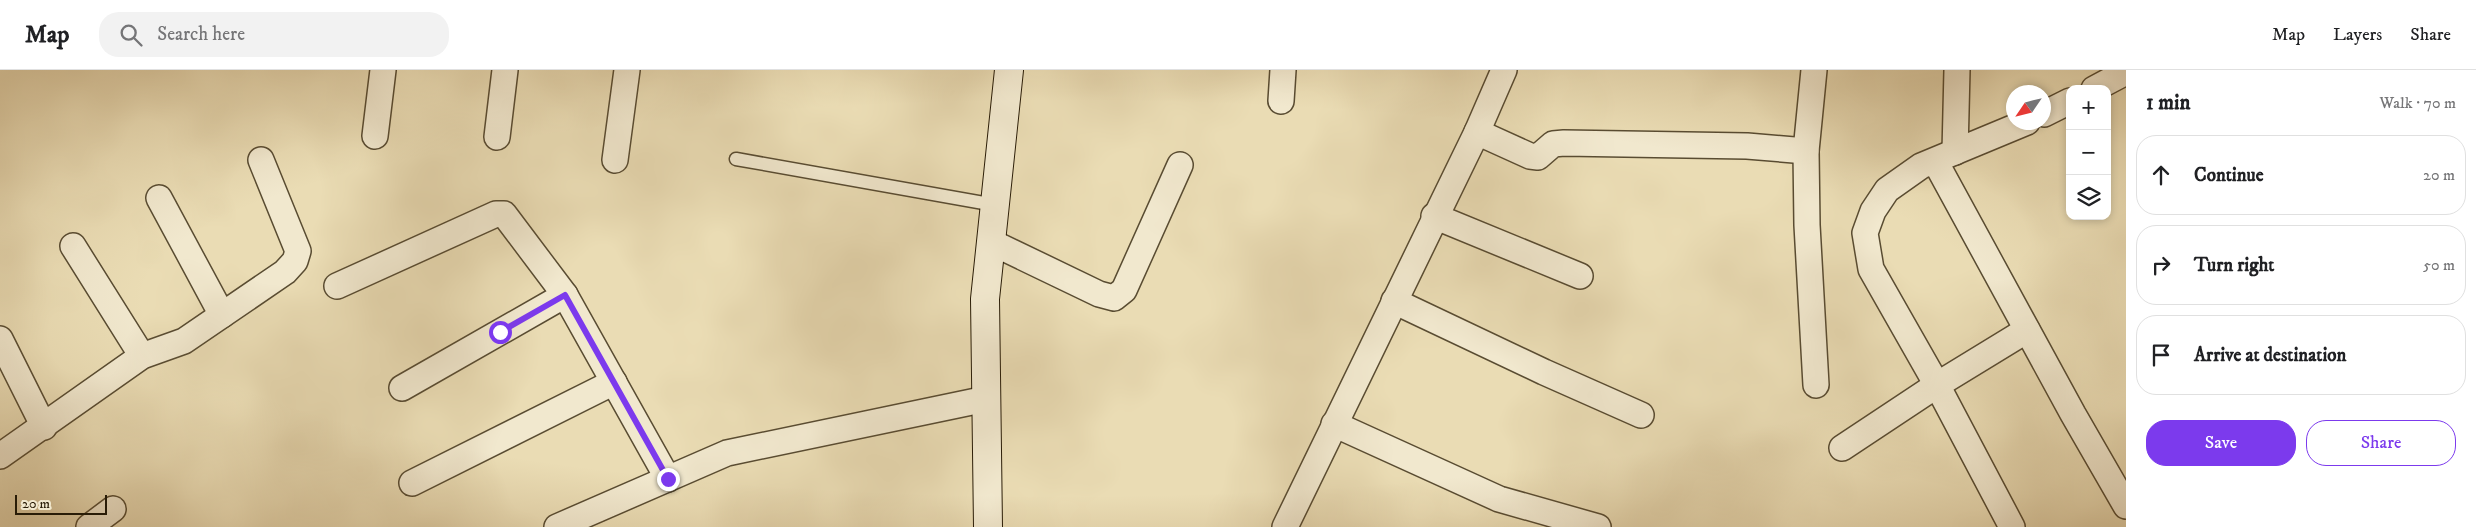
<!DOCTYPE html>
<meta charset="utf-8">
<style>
:root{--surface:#fff;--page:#f2f2f2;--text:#202124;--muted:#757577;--line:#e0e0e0;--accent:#7c3aed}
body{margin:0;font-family:"IM FELL DW Pica",serif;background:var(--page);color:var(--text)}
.controls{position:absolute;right:15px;top:15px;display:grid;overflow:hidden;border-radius:10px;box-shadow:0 2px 8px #0003}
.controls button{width:45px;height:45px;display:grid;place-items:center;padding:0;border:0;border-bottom:1px solid var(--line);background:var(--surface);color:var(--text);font:25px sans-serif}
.compass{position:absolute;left:2006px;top:15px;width:45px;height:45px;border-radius:50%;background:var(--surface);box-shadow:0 2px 8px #0003;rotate:235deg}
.scale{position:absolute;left:15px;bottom:12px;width:92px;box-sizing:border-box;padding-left:5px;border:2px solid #291c07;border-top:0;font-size:14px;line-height:18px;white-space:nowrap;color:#291c07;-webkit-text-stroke:4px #f1e8ce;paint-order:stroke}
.stop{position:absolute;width:15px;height:15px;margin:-11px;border:4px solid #7c3aed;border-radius:50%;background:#fff}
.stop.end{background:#7c3aed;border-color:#fff;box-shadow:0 1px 5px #0008}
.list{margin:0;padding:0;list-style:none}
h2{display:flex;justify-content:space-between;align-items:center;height:65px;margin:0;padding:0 20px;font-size:21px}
h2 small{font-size:16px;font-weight:400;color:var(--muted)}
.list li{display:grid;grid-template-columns:32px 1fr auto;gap:15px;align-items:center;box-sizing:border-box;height:80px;margin:0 10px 10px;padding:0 10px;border:1px solid var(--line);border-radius:20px}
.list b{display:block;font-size:19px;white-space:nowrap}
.list em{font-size:16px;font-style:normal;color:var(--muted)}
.actions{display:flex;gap:10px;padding:15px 20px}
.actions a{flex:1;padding:11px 0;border:1px solid var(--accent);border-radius:20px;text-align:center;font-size:18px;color:var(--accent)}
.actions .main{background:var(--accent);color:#fff}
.icon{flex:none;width:28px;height:28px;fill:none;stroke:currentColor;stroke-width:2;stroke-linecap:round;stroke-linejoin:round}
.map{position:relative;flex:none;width:2126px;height:457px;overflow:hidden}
header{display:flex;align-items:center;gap:30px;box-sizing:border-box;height:70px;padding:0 25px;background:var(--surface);border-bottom:1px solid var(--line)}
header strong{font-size:24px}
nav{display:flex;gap:28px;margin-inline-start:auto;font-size:18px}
.search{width:350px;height:45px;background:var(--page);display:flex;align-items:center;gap:12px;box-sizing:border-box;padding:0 18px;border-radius:20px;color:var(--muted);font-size:19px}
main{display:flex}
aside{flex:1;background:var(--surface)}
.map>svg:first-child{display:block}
</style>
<header>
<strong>Map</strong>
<div class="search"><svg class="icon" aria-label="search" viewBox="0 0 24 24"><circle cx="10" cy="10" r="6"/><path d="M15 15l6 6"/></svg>Search here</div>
<nav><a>Map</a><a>Layers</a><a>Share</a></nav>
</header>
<main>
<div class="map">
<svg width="2126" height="457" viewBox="0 0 2126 457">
<rect width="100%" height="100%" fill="#eadcb4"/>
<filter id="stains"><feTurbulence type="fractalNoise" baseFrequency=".004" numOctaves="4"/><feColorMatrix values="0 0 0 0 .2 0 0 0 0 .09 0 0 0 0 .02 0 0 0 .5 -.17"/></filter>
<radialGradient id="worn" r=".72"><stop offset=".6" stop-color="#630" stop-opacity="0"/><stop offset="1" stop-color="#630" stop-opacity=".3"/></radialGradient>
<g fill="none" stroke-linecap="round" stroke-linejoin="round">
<defs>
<path id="lane" d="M736 89 995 135"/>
<g id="street">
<path d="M1814 0 1806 81 1807 155 1816 315"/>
<path d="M2094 19 2126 2"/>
<path d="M1281 31 1283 0"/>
<path d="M2044 44 2070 31"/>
<path d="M1477 62 1530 86 1538 87 1553 74 1564 73 1747 76 1806 81"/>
<path d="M375 66 383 0"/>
<path d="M497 67 505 0"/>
<path d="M1955 82 1957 0"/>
<path d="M615 90 627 0"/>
<path d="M1935 91 2073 344 2126 436"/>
<path d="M159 128 222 245"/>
<path d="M1434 146 1580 206"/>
<path d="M991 172 1099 224 1114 228 1124 220 1180 95"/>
<path d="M73 176 142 286"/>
<path d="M337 216 496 144H504L565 225 668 409"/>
<path d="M1394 231 1544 302 1641 345"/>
<path d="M0 269 44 357"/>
<path d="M402 318 565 225"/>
<path d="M1334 354 1499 429 1598 457"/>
<path d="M1842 378 1937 315 2027 260"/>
<path d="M0 386 142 286 184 271 285 202 295 191 298 181 261 90"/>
<path d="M412 413 614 312"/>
<path d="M89 457 113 439"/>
<path d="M557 457 727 383 986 329"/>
<path d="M1285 457 1477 62 1504 0"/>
<path d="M2012 457 1937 315 1871 199 1865 163 1873 141 1887 120 1921 96 2027 52"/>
</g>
<path id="secondary" d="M988 457 985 229 1009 0"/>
</defs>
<use href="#lane" stroke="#594c32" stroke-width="15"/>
<use href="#street" stroke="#594c32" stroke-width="28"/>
<use href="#secondary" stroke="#291c07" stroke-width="30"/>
<use href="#lane" stroke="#f1e8ce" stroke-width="12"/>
<use href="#street" stroke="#f1e8ce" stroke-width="25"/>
<use href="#secondary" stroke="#f1e8ce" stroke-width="28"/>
</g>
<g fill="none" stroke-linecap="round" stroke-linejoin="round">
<path stroke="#7c3aed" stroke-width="6" d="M500 262 565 225 668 409"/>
</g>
<rect width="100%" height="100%" filter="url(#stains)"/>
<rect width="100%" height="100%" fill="url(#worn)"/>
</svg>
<div class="controls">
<button>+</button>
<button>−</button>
<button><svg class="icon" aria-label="layers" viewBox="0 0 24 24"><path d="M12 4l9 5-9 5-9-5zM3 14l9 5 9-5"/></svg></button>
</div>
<svg class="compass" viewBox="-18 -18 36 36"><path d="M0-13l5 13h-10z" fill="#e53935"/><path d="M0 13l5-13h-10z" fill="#757577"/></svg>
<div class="scale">20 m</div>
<div class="stop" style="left:500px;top:262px"></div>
<div class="stop end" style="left:668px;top:409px"></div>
</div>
<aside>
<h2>1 min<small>Walk · 70 m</small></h2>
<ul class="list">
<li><svg class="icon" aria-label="ahead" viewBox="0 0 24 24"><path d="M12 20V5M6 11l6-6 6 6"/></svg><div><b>Continue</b></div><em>20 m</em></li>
<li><svg class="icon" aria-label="right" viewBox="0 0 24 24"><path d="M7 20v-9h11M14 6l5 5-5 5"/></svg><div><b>Turn right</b></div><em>50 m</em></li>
<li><svg class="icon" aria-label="arrive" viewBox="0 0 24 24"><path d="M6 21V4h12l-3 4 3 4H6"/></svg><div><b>Arrive at destination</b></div></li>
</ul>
<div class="actions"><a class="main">Save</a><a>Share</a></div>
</aside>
</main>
